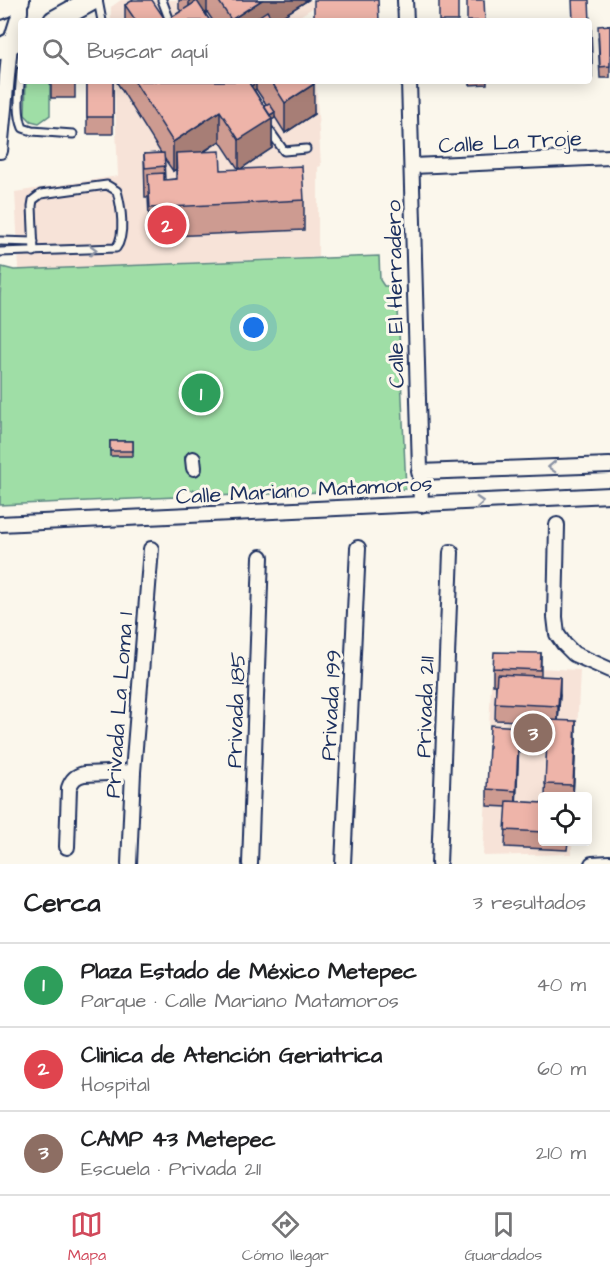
<!DOCTYPE html>
<html lang="es">
<meta charset="utf-8">
<style>
:root{--surface:#fff;--page:#f6f6f6;--text:#202124;--muted:#757577;--line:#e0e0e0;--accent:#d1495b}
body{margin:0;font-family:"Architects Daughter",sans-serif;background:var(--page);color:var(--text)}
.controls{position:absolute;right:18px;bottom:18px;display:grid;overflow:hidden;border-radius:6px;box-shadow:0 3px 15px #0003}
.controls button{width:54px;height:54px;display:grid;place-items:center;padding:0;border:0;border-bottom:2px solid var(--line);background:var(--surface);color:var(--text);font:30px sans-serif}
.you{position:absolute;left:254px;top:328px;width:21px;height:21px;margin:-15px;border:4px solid #fff;border-radius:50%;background:#1a73e8;box-shadow:0 0 0 9px #1a73e833}
.badge{display:grid;place-items:center;width:39px;height:39px;border-radius:50%;background:var(--accent);color:#fff;font-size:20px;font-weight:700}
.pin{position:absolute;translate:-50% -50%;border:3px solid #fff;box-shadow:0 2px 6px #0006}
.list{margin:0;padding:0;list-style:none}
h2{display:flex;justify-content:space-between;align-items:center;height:78px;margin:0;padding:0 24px;font-size:26px}
h2 small{font-size:20px;font-weight:400;color:var(--muted)}
.list li{display:grid;grid-template-columns:39px 1fr auto;gap:18px;align-items:center;box-sizing:border-box;height:84px;padding:0 24px;border-top:2px solid var(--line)}
.list b{display:block;font-size:22px;white-space:nowrap}
.list p{margin:0;font-size:20px;white-space:nowrap;color:var(--muted)}
.list em{font-size:20px;font-style:normal;color:var(--muted)}
.icon{flex:none;width:33px;height:33px;fill:none;stroke:currentColor;stroke-width:2;stroke-linecap:round;stroke-linejoin:round}
.map{position:relative;flex:none;width:610px;height:864px;overflow:hidden}
.search{position:absolute;background:var(--surface);box-shadow:0 3px 15px #0003;left:18px;right:18px;top:18px;height:66px;display:flex;align-items:center;gap:15px;box-sizing:border-box;padding:0 21px;border-radius:6px;color:var(--muted);font-size:22px}
.sheet{height:330px;background:var(--surface)}
nav{display:flex;justify-content:space-around;align-items:center;box-sizing:border-box;height:84px;border-top:2px solid var(--line);background:var(--surface);font-size:16px;color:var(--muted)}
nav a{display:grid;justify-items:center;gap:3px}
nav .on{color:var(--accent)}
.map>svg:first-child{display:block}
</style>
<div class="map">
<svg width="610" height="864" viewBox="0 0 610 864">
<rect width="100%" height="100%" fill="#fbf7ec"/>
<filter id="ink" filterUnits="userSpaceOnUse"><feTurbulence type="fractalNoise" baseFrequency=".0167" numOctaves="2"/><feDisplacementMap in="SourceGraphic" scale="12" xChannelSelector="R" yChannelSelector="G"/><feConvolveMatrix kernelMatrix="1 2 1 2 8 2 1 2 1" color-interpolation-filters="sRGB"/></filter>
<g filter="url(#ink)">
<g fill="#f7e3d8">
<path d="M121 0H313L314 7 292 21H111V7Z"/>
<path d="M114 81H316L321 166 318 167V257L19 270 15 192 118 176Z"/>
<path d="M492 666 580 670 574 796H542V842H572V854L483 856Z"/>
</g>
<g fill="#9fdea6" stroke="#5d8682" stroke-width="1.5">
<path d="M26 81H50V115L39 123 31 121 25 115Z"/>
<path d="M379 256 380 280 384 286H397L406 489 211 496 207 489 180 491 176 497 0 505V296L2 267 14 270Z"/>
</g>
<g fill="none" stroke-linecap="round" stroke-linejoin="round">
<defs>
<g id="lane">
<path d="M98 0 102 21"/>
<path d="M162 0 170 21"/>
<path d="M21 71C20 89 16 111 23 128L32 131 73 134"/>
<path d="M267 127 284 151 306 149"/>
<path d="M0 241 34 242"/>
<path d="M0 252 116 248C126 235 121 206 117 191L107 185 41 194 33 200 32 206 34 252"/>
</g>
<g id="street">
<path d="M405 0 406 21"/>
<path d="M409 81 421 505"/>
<path d="M0 151 10 44 20 12V0"/>
<path d="M413 166 610 157"/>
<path d="M193 459 194 468"/>
<path d="M419 472 610 465"/>
<path d="M0 524 610 495"/>
<path d="M557 525 555 617 557 634 564 644 574 654 610 670"/>
<path d="M67 847 69 788C72 779 76 776 84 774L133 772"/>
<path d="M129 864 133 772 151 549"/>
<path d="M250 864 261 557"/>
<path d="M343 864 358 548"/>
<path d="M439 864 451 552"/>
<path d="M592 864 610 863"/>
</g>
<g id="secondary">
<path d="M0 9 19 0"/>
<path d="M54 21 92 0"/>
<path d="M0 49 21 38"/>
</g>
</defs>
<use href="#lane" stroke="#1b2f5e" stroke-width="11"/>
<use href="#street" stroke="#1b2f5e" stroke-width="18"/>
<use href="#secondary" stroke="#1b2f5e" stroke-width="24"/>
<use href="#lane" stroke="#fbf7ec" stroke-width="7"/>
<use href="#street" stroke="#fbf7ec" stroke-width="14"/>
<use href="#secondary" stroke="#fbf7ec" stroke-width="20"/>
</g>
<g fill="#cd9b91" stroke="#1b2f5e" stroke-width="1.5" fill-rule="evenodd">
<path d="M179 0H308L275 21H213L207 12 205 14 210 21H125V5L166 21 181 11 179 9Z"/>
<path d="M589 21 591 25 592 78H589Z"/>
<path d="M610 25V78H600L598 37Z"/>
<rect x="51" y="81" width="24" height="17"/>
<rect x="87" y="81" width="26" height="53"/>
<path d="M116 81H312L314 114 285 133 275 117 272 120V148L239 170 220 141 204 152 221 170 304 200V230L150 237 148 197H145L144 154 161 153ZM256 89 266 104 264 106 254 90ZM164 158 173 171 176 169V179L165 180Z"/>
<path d="M470 81H487V84L470 85Z"/>
<rect x="110" y="441" width="23" height="15"/>
<path d="M541 653V676L560 694 558 721 576 738 573 796H545L548 722 495 720 496 685H493V668Z"/>
<path d="M519 743 516 802 543 803V842H568L567 850 505 847 507 807 487 806V789Z"/>
</g>
<g fill="#a77e76" stroke="#1b2f5e" stroke-width="1.5">
<path d="M189 0H207V12L193 21H189Z"/>
<path d="M262 0H308L275 21H231V20Z"/>
<path d="M256 83V89L241 99V93Z"/>
<path d="M314 84V114L285 133V103Z"/>
<path d="M220 111V141L176 169V153V169L173 171V142Z"/>
<path d="M275 112V118L272 120V148L239 170V140L259 122Z"/>
<path d="M560 677V694L558 723V706Z"/>
<path d="M576 721V738L573 796V785Z"/>
<path d="M519 727V743L516 808V791Z"/>
</g>
<g fill="#eeb4a9" stroke="#1b2f5e" stroke-width="1.5">
<path d="M133 0H152L166 21 197 1 210 21H136L125 5Z"/>
<path d="M218 0H262L231 20Z"/>
<path d="M314 0H378L379 21H314Z"/>
<rect x="439" y="0" width="19" height="21"/>
<path d="M467 0H484L485 21H467Z"/>
<path d="M572 0H589L590 22H589V21H573Z"/>
<path d="M267 11 273 21H252Z"/>
<path d="M589 25H591L592 66H589Z"/>
<path d="M610 25V66L600 67 598 26Z"/>
<rect x="87" y="81" width="26" height="36"/>
<path d="M134 81H248L272 119 239 140 220 111 173 142Z"/>
<path d="M248 81H255L256 83 251 86Z"/>
<path d="M271 81H312L314 84 285 103Z"/>
<path d="M269 103 275 112 270 115 264 106Z"/>
<path d="M220 151 221 170 302 166 304 200 150 208 148 174 164 173V180L177 179 176 153Z"/>
<path d="M164 153 165 166 145 168 144 154Z"/>
<rect x="110" y="441" width="23" height="10"/>
<path d="M494 652 541 653 540 670 493 668Z"/>
<path d="M497 674 560 677 558 706 495 703Z"/>
<path d="M548 720 576 721 573 785 545 784Z"/>
<path d="M490 725 519 727 516 791 487 789Z"/>
<path d="M507 801 543 803V832L505 830Z"/>
</g>
<defs><path id="oneway-chevron" d="M-2-3.5L2.5 0L-2 3.5" fill="none" stroke-width="1.6" stroke-linecap="round" stroke-linejoin="round" transform="scale(1.5)"/></defs>
<g stroke="#8b93a5">
<use href="#oneway-chevron" transform="translate(93 250) rotate(-2)"/>
<use href="#oneway-chevron" transform="translate(552 467) rotate(178)"/>
<use href="#oneway-chevron" transform="translate(480 502) rotate(-3)"/>
</g>
</g>
<g text-anchor="middle" stroke-width="6" stroke-linejoin="round" paint-order="stroke">
<g font-size="22" fill="#1b2f5e" stroke="#fbf7ec">
<text transform="translate(510 141) rotate(-3)" y="8">Calle La Troje</text>
<text transform="translate(394 294) rotate(-91)" y="8">Calle El Herradero</text>
<text transform="translate(304 489) rotate(-3)" y="8">Calle Mariano Matamoros</text>
<text transform="translate(118 705) rotate(-86)" y="8">Privada La Loma 1</text>
<text transform="translate(330 705) rotate(-87)" y="8">Privada 199</text>
<text transform="translate(424 707) rotate(-88)" y="8">Privada 211</text>
<text transform="translate(235 710) rotate(-88)" y="8">Privada 185</text>
</g>
</g>
</svg>
<div class="controls">
<button><svg class="icon" aria-label="locate" viewBox="0 0 24 24"><circle cx="12" cy="12" r="6"/><path d="M12 2v4M12 18v4M2 12h4M18 12h4"/></svg></button>
</div>
<div class="you"></div>
<div class="pin badge" style="left:201px;top:393px;background:#2e9e5b">1</div>
<div class="pin badge" style="left:167px;top:225px;background:#e0444e">2</div>
<div class="pin badge" style="left:533px;top:733px;background:#8d6e63">3</div>
<div class="search"><svg class="icon" aria-label="search" viewBox="0 0 24 24"><circle cx="10" cy="10" r="6"/><path d="M15 15l6 6"/></svg>Buscar aquí</div>
</div>
<section class="sheet">
<h2>Cerca<small>3 resultados</small></h2>
<ul class="list">
<li><span class="badge" style="background:#2e9e5b">1</span><div><b>Plaza Estado de México Metepec</b><p>Parque · Calle Mariano Matamoros</p></div><em>40 m</em></li>
<li><span class="badge" style="background:#e0444e">2</span><div><b>Clinica de Atención Geriatrica</b><p>Hospital</p></div><em>60 m</em></li>
<li><span class="badge" style="background:#8d6e63">3</span><div><b>CAMP 43 Metepec</b><p>Escuela · Privada 211</p></div><em>210 m</em></li>
</ul>
</section>
<nav>
<a class="on"><svg class="icon" aria-label="map" viewBox="0 0 24 24"><path d="M3 6l6-2 6 2 6-2v14l-6 2-6-2-6 2zM9 4v14M15 6v14"/></svg>Mapa</a>
<a><svg class="icon" aria-label="directions" viewBox="0 0 24 24"><path d="M12 3l9 9-9 9-9-9zM9 14v-3h6M13 9l2 2-2 2"/></svg>Cómo llegar</a>
<a><svg class="icon" aria-label="saved" viewBox="0 0 24 24"><path d="M7 4h10v16l-5-4-5 4z"/></svg>Guardados</a>
</nav>
